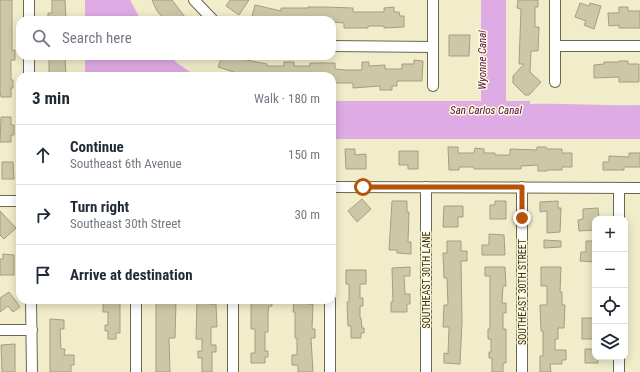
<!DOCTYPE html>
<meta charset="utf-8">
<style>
:root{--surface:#fff;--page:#f6f6f7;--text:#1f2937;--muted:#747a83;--line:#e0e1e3}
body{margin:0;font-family:"Roboto Condensed",sans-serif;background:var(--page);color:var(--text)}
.controls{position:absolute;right:12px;bottom:12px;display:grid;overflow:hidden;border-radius:8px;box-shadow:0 2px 10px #0003}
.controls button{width:36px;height:36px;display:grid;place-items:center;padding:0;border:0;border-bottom:1px solid var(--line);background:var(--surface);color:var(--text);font:20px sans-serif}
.stop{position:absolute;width:12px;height:12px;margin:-9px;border:3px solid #b45309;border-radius:50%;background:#fff}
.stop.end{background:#b45309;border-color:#fff;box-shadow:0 1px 4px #0008}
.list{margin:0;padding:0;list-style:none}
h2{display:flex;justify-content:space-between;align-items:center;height:52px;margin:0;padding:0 16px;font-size:17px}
h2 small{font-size:13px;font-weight:400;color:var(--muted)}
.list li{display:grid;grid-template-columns:26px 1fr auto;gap:12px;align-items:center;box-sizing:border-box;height:60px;padding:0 16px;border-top:1px solid var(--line)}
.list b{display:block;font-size:15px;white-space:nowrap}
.list p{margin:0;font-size:13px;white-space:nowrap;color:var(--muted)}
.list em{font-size:13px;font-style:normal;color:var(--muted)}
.icon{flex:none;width:22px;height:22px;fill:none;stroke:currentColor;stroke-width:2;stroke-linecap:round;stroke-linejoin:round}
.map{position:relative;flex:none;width:640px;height:372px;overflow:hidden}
.search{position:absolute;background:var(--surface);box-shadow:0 2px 10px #0003;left:16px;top:16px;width:320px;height:44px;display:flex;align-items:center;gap:10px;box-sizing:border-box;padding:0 14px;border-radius:12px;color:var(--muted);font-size:15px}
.panel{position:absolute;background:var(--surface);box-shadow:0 2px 10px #0003;left:16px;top:72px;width:320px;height:232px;border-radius:12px}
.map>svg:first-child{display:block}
</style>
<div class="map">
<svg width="640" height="372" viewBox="0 0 640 372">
<rect width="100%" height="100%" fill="#f1edcb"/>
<g fill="#dfabe4">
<path d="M85 0H130L141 20H85Z"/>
<path d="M481 0H506V101H530V104C567 103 603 106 640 105V139H332V101H481Z"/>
<path d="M85 56H170L177 63 196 76H85Z"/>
</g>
<g fill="#ccc8a7" stroke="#a39e7f">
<path d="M0 0H12V50H15V60H11V80H13V88H11V97H1L0 92Z"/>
<path d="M52 0H65L66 20H48V13H52Z"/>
<path d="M152 0H172L185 17 182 20H165L157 11Z"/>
<path d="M230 0H249L239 15 226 6Z"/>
<path d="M518 0H538V7H535V27H539L538 51H531L530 72 541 82 529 95H525L513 83V76L524 64H519L521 9 517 8Z"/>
<path d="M580 3 589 6 590 3 601 6 594 29 584 25 586 21 575 17Z"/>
<path d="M255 5 281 11V8H308V7H325L353 8V12H384V8L394 7V12H399L400 16H404V27L384 28V26H368V28H344V23L332 22V20H251Z"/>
<path d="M619 7H628V11H640V28H619V25L609 26 608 13H619Z"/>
<path d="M449 35H470L469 56H449Z"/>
<path d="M49 56H65L66 76H49Z"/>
<path d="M222 56H243L241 59 267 64V66H284V62H294V66H310V63H335V69L346 70H362V62H369V66L385 65V69H402V64H414V60L423 61 422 81H397V86H392V90H380V86L353 88V83H332V76H246L218 67Z"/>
<path d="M619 61H628V64H639V82H619V77L594 78V65L604 64V62H619Z"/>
<path d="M1 117H11V125H14V135H11V142H0Z"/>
<path d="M448 147H458V153H474L475 148 484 149V153H495V155H510V149L537 150V147H546L547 149H562V153H572V167H562V170H547V171H538V165L521 166V169H474V167H459V170H449Z"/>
<path d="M345 149H355V155L366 154V169H346Z"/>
<path d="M399 151H418V169H408V165H399Z"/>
<path d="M629 153H640V167H624V170H603V162H609V156L629 157Z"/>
<path d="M2 162H13L14 179H2Z"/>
<path d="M362 199 371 209 357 222 348 211Z"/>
<path d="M392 201H407V212H409L408 242H411V254L397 253V250H389Z"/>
<path d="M495 201H506V219H490V205H495Z"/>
<path d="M558 201V208H561L560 232 547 233V211L540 212V202Z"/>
<path d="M444 206H463V217H458V227H443Z"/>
<path d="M598 208 599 219H595V230L579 231 578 220 583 219V209Z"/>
<path d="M0 211 16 228 4 239 0 235Z"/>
<path d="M489 234 504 235 505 255H482V245H489Z"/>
<path d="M544 240 561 241V247L544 248Z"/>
<path d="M447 241H461V251H467V261H461L462 322 460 364 444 363V353L448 354 449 327H443L444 305H448L447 278H444L443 253H447Z"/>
<path d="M586 241H595V262L580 261 581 252H586Z"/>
<path d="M3 254 14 255V275H0V259H3Z"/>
<path d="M410 267V276H404L405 294H410V304H407V312H391V302H393L392 268Z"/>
<path d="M485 267H505L506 286H503L502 303H506V313H503V329H506V363H503V372H492V358H489V352H491V339H488V329H490V276H485Z"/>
<path d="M541 267H561L560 292H562V305H565L564 328H558V339H555V350H566V360H562V364H550L551 372H540V356H543V331H541L540 305H547V286H541Z"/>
<path d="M346 270H366V284H360V298H363V306H360V318H361L362 328H364V333H361V338H351V326H348L347 302H349V284H346Z"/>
<path d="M9 292 20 307 13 312 8 306 0 312V298Z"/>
<path d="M103 300H117L116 301H120V333H116V339H108V331H105V325H108V312H103Z"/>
<path d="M161 300 176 301 175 338H169L170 372H156V302L161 303Z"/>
<path d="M197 300H210V304H216L217 327H211V345H216V352H212V372H202V358H198V351H202V339H196Z"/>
<path d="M256 300H272V306H269L268 312V332H265V351H268V357H265V363H251V353H255V329H251V303H256Z"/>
<path d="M294 300H307V304H313L312 329H315V338H311L313 372H298V365H292V355H297V338H295V312H293Z"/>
<rect x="582" y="318" width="13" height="21"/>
<path d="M50 319 64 320V329H60L61 349H65L64 355H74V365H71V372H50Z"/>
<path d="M15 344V372H2L1 345Z"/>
<path d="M585 349H595V357H598V363H585Z"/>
</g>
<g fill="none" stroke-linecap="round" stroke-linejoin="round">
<defs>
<g id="minor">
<path d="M29 0V20"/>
<path d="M194 0 213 20"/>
<path d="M433 0V86"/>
<path d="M332 46 433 47"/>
<path d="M555 46H640"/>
<path d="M29 56V76"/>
<path d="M555 82V0"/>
<path d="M332 187 640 188"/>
<path d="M426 187V372"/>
<path d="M522 187V372"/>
<path d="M619 188V219"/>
<path d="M0 201H20"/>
<path d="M31 300 32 372"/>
<path d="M136 300V372"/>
<path d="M0 330H32"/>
<path d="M619 357V372"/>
<path d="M233 372V300"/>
<path d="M330 372V300"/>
</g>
</defs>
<use href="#minor" stroke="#6b674a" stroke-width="12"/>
<use href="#minor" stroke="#fff" stroke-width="10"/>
</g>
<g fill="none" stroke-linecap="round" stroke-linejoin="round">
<path stroke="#b45309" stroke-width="5" d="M363 187H522V218"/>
</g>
<g text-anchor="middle" stroke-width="3" stroke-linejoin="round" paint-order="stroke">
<g font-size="10" fill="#302e22" stroke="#fffad8">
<text transform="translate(426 280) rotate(-90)" y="4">SOUTHEAST 30TH LANE</text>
<text transform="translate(522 292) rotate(-90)" y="4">SOUTHEAST 30TH STREET</text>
</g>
<g font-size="11" font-style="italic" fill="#4b0d53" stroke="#fffad8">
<text transform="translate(482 60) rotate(-90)" y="4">Wyonne Canal</text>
<text x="486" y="114">San Carlos Canal</text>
</g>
</g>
</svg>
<div class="controls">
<button>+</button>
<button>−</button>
<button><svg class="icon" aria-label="locate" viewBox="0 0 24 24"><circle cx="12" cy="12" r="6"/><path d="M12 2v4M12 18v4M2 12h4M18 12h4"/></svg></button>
<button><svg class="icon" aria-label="layers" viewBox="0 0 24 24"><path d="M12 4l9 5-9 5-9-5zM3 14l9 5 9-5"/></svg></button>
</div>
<div class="stop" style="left:363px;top:187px"></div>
<div class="stop end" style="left:522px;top:218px"></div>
<div class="search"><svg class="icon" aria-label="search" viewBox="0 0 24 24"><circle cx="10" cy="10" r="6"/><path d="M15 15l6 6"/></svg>Search here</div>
<section class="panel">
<h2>3 min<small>Walk · 180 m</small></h2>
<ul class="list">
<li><svg class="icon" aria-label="ahead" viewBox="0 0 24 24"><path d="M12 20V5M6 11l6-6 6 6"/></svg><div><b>Continue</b><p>Southeast 6th Avenue</p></div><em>150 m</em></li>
<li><svg class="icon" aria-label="right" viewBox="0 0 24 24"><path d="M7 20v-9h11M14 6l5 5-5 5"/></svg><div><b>Turn right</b><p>Southeast 30th Street</p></div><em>30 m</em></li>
<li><svg class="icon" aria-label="arrive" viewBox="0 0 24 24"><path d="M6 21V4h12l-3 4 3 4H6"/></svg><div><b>Arrive at destination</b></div></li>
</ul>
</section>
</div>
